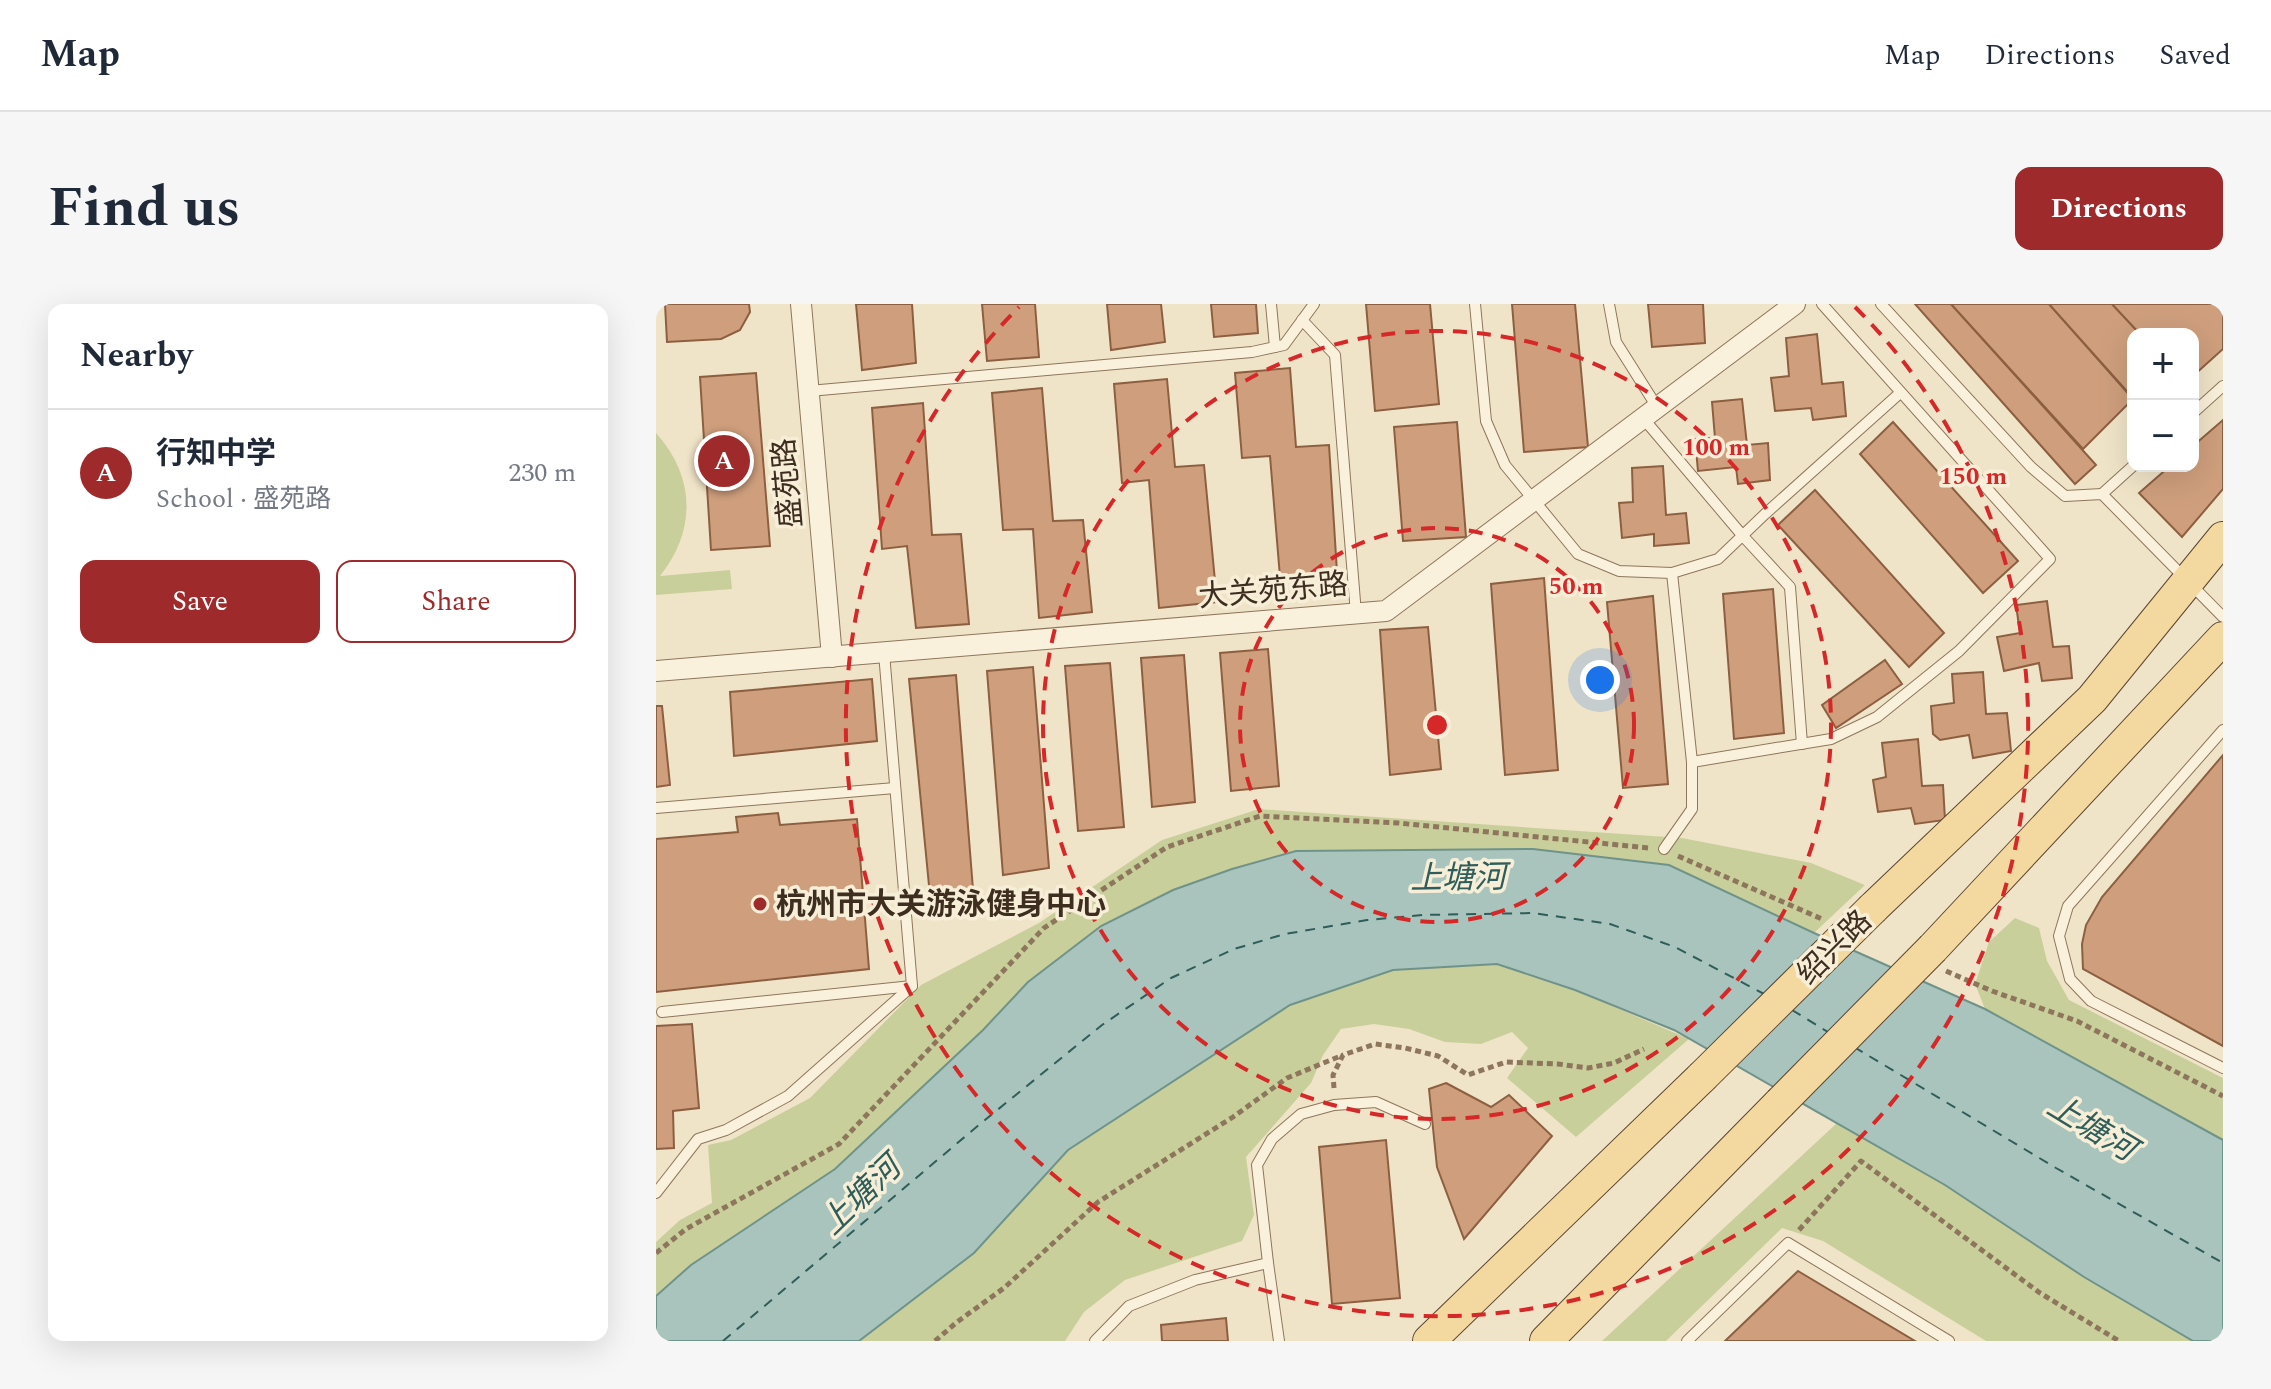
<!DOCTYPE html>
<meta charset="utf-8">
<style>
:root{--surface:#fff;--page:#f6f6f7;--text:#1f2937;--muted:#747a83;--line:#e0e1e3;--accent:#9e2a2b}
body{margin:0;font-family:Spectral,"Noto Sans SC",serif;background:var(--page);color:var(--text)}
.controls{position:absolute;right:24px;top:24px;display:grid;overflow:hidden;border-radius:16px;box-shadow:0 8px 32px #0002}
.controls button{width:72px;height:72px;display:grid;place-items:center;padding:0;border:0;border-bottom:2px solid var(--line);background:var(--surface);color:var(--text);font:40px sans-serif}
.you{position:absolute;left:944px;top:376px;width:28px;height:28px;margin:-20px;border:6px solid #fff;border-radius:50%;background:#1a73e8;box-shadow:0 0 0 12px #1a73e833}
.badge{display:grid;place-items:center;width:52px;height:52px;border-radius:50%;background:var(--accent);color:#fff;font-size:26px;font-weight:700}
.pin{position:absolute;translate:-50% -50%;border:4px solid #fff;box-shadow:0 2px 8px #0006}
.list{margin:0;padding:0;list-style:none}
h2{display:flex;justify-content:space-between;align-items:center;height:104px;margin:0;padding:0 32px;font-size:34px}
h2 small{font-size:26px;font-weight:400;color:var(--muted)}
.list li{display:grid;grid-template-columns:52px 1fr auto;gap:24px;align-items:center;box-sizing:border-box;height:128px;padding:0 32px;border-top:2px solid var(--line)}
.list b{display:block;font-size:30px;white-space:nowrap}
.list p{margin:0;font-size:26px;white-space:nowrap;color:var(--muted)}
.list em{font-size:26px;font-style:normal;color:var(--muted)}
.actions{display:flex;gap:16px;padding:24px 32px}
.actions a{flex:1;padding:18px 0;border:2px solid var(--accent);border-radius:16px;text-align:center;font-size:28px;color:var(--accent)}
.actions .main{background:var(--accent);color:#fff}
.map{position:relative;flex:none;width:1567px;height:1037px;overflow:hidden;border-radius:16px}
header{display:flex;align-items:center;gap:48px;box-sizing:border-box;height:112px;padding:0 40px;background:var(--surface);border-bottom:2px solid var(--line)}
header strong{font-size:38px}
nav{display:flex;gap:44px;margin-inline-start:auto;font-size:28px}
.intro{display:flex;align-items:center;justify-content:space-between;box-sizing:border-box;height:192px;padding:0 48px}
h1{margin:0;font-size:56px}
.button{padding:20px 36px;border-radius:16px;background:var(--accent);color:#fff;font-size:28px;font-weight:700}
main{display:flex;gap:48px;padding:0 48px}
aside{flex:1;background:var(--surface);border-radius:16px;box-shadow:0 8px 32px #0002}
.map>svg:first-child{display:block}
</style>
<header>
<strong>Map</strong>
<nav><a>Map</a><a>Directions</a><a>Saved</a></nav>
</header>
<div class="intro"><h1>Find us</h1><a class="button">Directions</a></div>
<main>
<aside>
<h2>Nearby<small></small></h2>
<ul class="list">
<li><span class="badge">A</span><div><b>行知中学</b><p>School · 盛苑路</p></div><em>230 m</em></li>
</ul>
<div class="actions"><a class="main">Save</a><a>Share</a></div>
</aside>
<div class="map">
<svg width="1567" height="1037" viewBox="0 0 1567 1037">
<rect width="100%" height="100%" fill="#f0e4c8"/>
<g fill="#c9cf9b">
<path d="M0 129C39 172 41 226 4 272L74 266 76 285 0 291Z"/>
<path d="M603 505 1026 534 1155 559 1209 581 1158 629 1013 561 877 545 780 547 517 586 445 622 372 678 327 726 179 865 35 961 0 992V938L24 916 56 899 52 841 75 836 154 794 265 681 383 619 506 536Z"/>
<path d="M1359 614 1383 624 1391 657 1413 696 1567 774V838L1329 705 1319 680 1333 638Z"/>
<path d="M841 660 919 686 1033 735 920 833 851 774 872 744 856 728 825 740 789 738 753 725 718 720 685 725 667 751 655 779 590 853 598 911 586 937 469 976 428 1008 409 1037H203L318 949 412 846 634 701 737 666Z"/>
<path d="M1181 819 1289 881 1428 973 1537 1037H1330L1167 937 1126 924 1010 1037H946Z"/>
</g>
<path fill="#a9c4bc" stroke="#6f938a" stroke-width="2" d="M877 545 1013 561 1158 629 1329 705 1567 836V1037H1537L1428 973 1289 881 1018 726 919 686 841 660 737 666 634 701 412 846 318 949 203 1037H0V992L35 961 179 865 327 726 372 678 445 622 517 586 576 565 640 547Z"/>
<g fill="none" stroke-linecap="round" stroke-linejoin="round">
<g stroke="#2f5d5a" stroke-width="2" stroke-dasharray="10 8" stroke-linecap="butt">
<path d="M1136 706 1172 728"/>
<path d="M1198 743 1400 864 1567 959"/>
<path d="M67 1037 324 820 446 721 515 674 578 645 629 630 711 616 767 611 877 609 954 620 1019 643 1110 691"/>
</g>
</g>
<g fill="#cf9f7d" stroke="#8d5f41" stroke-width="2">
<path d="M9 0H93L94 8 84 26 65 35 11 38Z"/>
<path d="M200 0H256L260 59 206 66Z"/>
<path d="M326 0H379L383 53 331 57Z"/>
<path d="M451 0H505L509 38 455 46Z"/>
<path d="M555 0H600L602 29 558 33Z"/>
<path d="M710 0H774L783 100 719 107Z"/>
<path d="M856 0H919L932 143 868 148Z"/>
<path d="M992 0H1047L1049 39 996 43Z"/>
<path d="M1259 0H1295L1440 161 1419 180Z"/>
<path d="M1295 0H1393L1477 95 1427 145Z"/>
<path d="M1393 0H1456L1484 30H1477V94Z"/>
<path d="M1456 0H1567V45L1537 72V30H1484Z"/>
<path d="M1161 30 1166 80 1187 78 1190 112 1157 116 1155 104 1119 107 1115 74 1133 72 1130 34Z"/>
<path d="M634 64 640 143 673 141 681 268 624 273 614 152 586 154 579 69Z"/>
<path d="M100 69 114 242 55 246 44 73Z"/>
<path d="M511 75 519 163 548 161 561 298 503 304 493 176 466 179 458 80Z"/>
<path d="M386 84 397 217 427 216 436 308 383 314 377 225 347 226 336 89Z"/>
<path d="M1086 95 1091 141 1112 139 1114 176 1082 180 1080 163 1042 167 1039 135 1059 134 1056 98Z"/>
<path d="M267 99 276 231 305 230 313 320 260 324 251 242 226 245 216 104Z"/>
<path d="M1567 116V185L1526 233 1483 189 1514 162H1537V142Z"/>
<path d="M801 118 810 233 747 237 738 123Z"/>
<path d="M1237 118 1362 257 1327 289 1204 150Z"/>
<path d="M1007 162 1010 211 1030 209 1033 239 998 242V230L966 234 963 199 977 198 976 164Z"/>
<path d="M1159 186 1288 329 1253 363 1122 221Z"/>
<path d="M888 274 902 466 849 471 835 280Z"/>
<path d="M1117 285 1128 429 1078 435 1067 290Z"/>
<path d="M997 292 1012 480 967 484 951 298Z"/>
<path d="M1391 297 1397 343 1413 342 1416 374 1386 377 1383 359 1348 367 1341 333 1364 329 1360 301Z"/>
<path d="M772 323 785 465 734 471 724 326Z"/>
<path d="M612 345 623 482 575 487 564 349Z"/>
<path d="M528 351 539 498 496 503 485 354Z"/>
<path d="M1229 356 1246 380 1180 424 1166 401Z"/>
<path d="M454 359 468 523 422 527 409 362Z"/>
<path d="M377 363 393 564 347 571 331 367Z"/>
<path d="M1327 368 1330 410 1351 409 1355 447 1317 454 1313 431 1284 436 1277 430 1275 402 1298 399 1296 370Z"/>
<path d="M300 371 318 598 275 602 253 375Z"/>
<path d="M216 375 221 437 78 452 74 388Z"/>
<path d="M0 402H6L14 481 0 483Z"/>
<path d="M1262 435 1266 482 1287 481 1289 516 1259 520 1255 504 1222 508 1217 476 1230 473 1226 439Z"/>
<path d="M1567 451V742L1427 665 1426 640 1430 621 1446 593Z"/>
<path d="M122 509 124 521 201 515 213 665 0 688V535L82 528 80 513Z"/>
<path d="M36 720 43 804 17 807 18 844 0 845V722Z"/>
<path d="M790 779 835 803 853 791 896 832 808 935 781 863 773 785Z"/>
<path d="M730 836 744 994 676 1000 663 843Z"/>
<path d="M1142 967 1259 1037H1069Z"/>
<path d="M570 1014 572 1037H506L505 1021Z"/>
</g>
<g fill="none" stroke-linecap="round" stroke-linejoin="round">
<defs>
<g id="lane">
<path d="M615 0 619 43"/>
<path d="M819 0 830 117 849 161 922 250 963 267 1016 269 1062 255 1109 210 1244 89"/>
<path d="M953 0 960 38 1001 103"/>
<path d="M1225 0 1375 163 1409 192 1446 190 1567 313"/>
<path d="M646 16 679 51 700 310"/>
<path d="M153 87 596 48 628 41 658 0"/>
<path d="M1537 109 1567 82"/>
<path d="M987 114 1086 231 1134 283 1146 440"/>
<path d="M1446 190 1477 162"/>
<path d="M1567 426 1412 602 1403 632 1414 675 1435 697 1567 764"/>
<path d="M1036 458 1175 435 1221 413 1303 347 1394 255 1166 0"/>
<path d="M0 504 239 484"/>
<path d="M1008 545 1036 505V458L1016 269"/>
<path d="M6 708 256 682"/>
<path d="M0 889 42 835 70 826 132 792 256 682 228 349"/>
<path d="M612 959 623 1037"/>
<path d="M439 1037 473 1002 539 976 612 959 601 861 616 835 645 810 678 801 720 798 769 820"/>
<path d="M1031 1037 1132 939 1293 1037"/>
</g>
<g id="street">
<path d="M145 0 176 353"/>
<path d="M0 367 730 307 1139 0"/>
</g>
<g id="primary">
<path d="M1217 604 1436 395 1567 234"/>
<path d="M1277 644 1567 334"/>
<path d="M773 1037 1046 773"/>
<path d="M890 1037 1124 799"/>
</g>
</defs>
<use href="#lane" stroke="#8d765c" stroke-width="12"/>
<use href="#street" stroke="#8d765c" stroke-width="22"/>
<use href="#primary" stroke="#5b4430" stroke-width="34"/>
<g stroke="#8d765c" stroke-width="5" stroke-dasharray="6 4" stroke-linecap="butt">
<path d="M1022 552 1166 615"/>
<path d="M1290 667 1336 687 1421 717 1567 792"/>
<path d="M678 784 677 771 687 751 719 740 749 744 782 752 812 771 850 758 902 760 932 764 958 759 988 745"/>
<path d="M1143 926 1205 857 1384 989 1463 1037"/>
<path d="M0 949 30 925 183 840 388 624 511 543 604 512 742 519 993 544"/>
<path d="M279 1037 301 1018 348 984 442 898 577 813 631 774 687 751"/>
</g>
<use href="#lane" stroke="#faf1dc" stroke-width="10"/>
<use href="#street" stroke="#faf1dc" stroke-width="20"/>
<use href="#primary" stroke="#f3d9a0" stroke-width="32"/>
<defs>
<g id="primary-bridge">
<path d="M1046 773 1217 604"/>
<path d="M1124 799 1277 644"/>
</g>
</defs>
<use href="#primary-bridge" stroke="#5b4430" stroke-width="34" stroke-linecap="butt"/>
<use href="#primary-bridge" stroke="#f3d9a0" stroke-width="32"/>
</g>
<g fill="none" stroke="#d62828" stroke-width="4" stroke-dasharray="14 10">
<circle cx="781" cy="421" r="197"/>
<circle cx="781" cy="421" r="394"/>
<path d="M1199 3A591 591 0 1 1 363 3"/>
</g>
<circle fill="#9e2a2b" stroke="#f7eed8" stroke-width="3" cx="104" cy="600" r="8"/>
<g text-anchor="middle" stroke-width="7" stroke-linejoin="round" paint-order="stroke">
<g font-size="30" fill="#3d2e20" stroke="#f7eed8">
<text transform="translate(131 179) rotate(-95)" y="10">盛苑路</text>
<text transform="translate(617 286) rotate(-5)" y="10">大关苑东路</text>
<text transform="translate(1178 643) rotate(-45)" y="10">绍兴路</text>
</g>
<g font-size="30" font-weight="bold" fill="#3d2e20" stroke="#f7eed8" text-anchor="start">
<text x="120" y="610">杭州市大关游泳健身中心</text>
</g>
<g font-size="32" font-style="italic" fill="#2f5d5a" stroke="#f7eed8">
<text transform="translate(802 573) rotate(-1)" y="11">上塘河</text>
<text transform="translate(1436 823) rotate(31)" y="11">上塘河</text>
<text transform="translate(204 891) rotate(-44)" y="11">上塘河</text>
</g>
</g>
<circle cx="781" cy="421" r="12" fill="#d62828" stroke="#f7eed8" stroke-width="4"/>
<g font-size="24" text-anchor="middle" font-weight="bold" fill="#d62828" stroke="#f7eed8" stroke-width="7" stroke-linejoin="round" paint-order="stroke">
<text x="1060" y="151">100 m</text>
<text x="1317" y="180">150 m</text>
<text x="920" y="290">50 m</text>
</g>
</svg>
<div class="controls">
<button>+</button>
<button>−</button>
</div>
<div class="you"></div>
<div class="pin badge" style="left:68px;top:157px">A</div>
</div>
</main>
